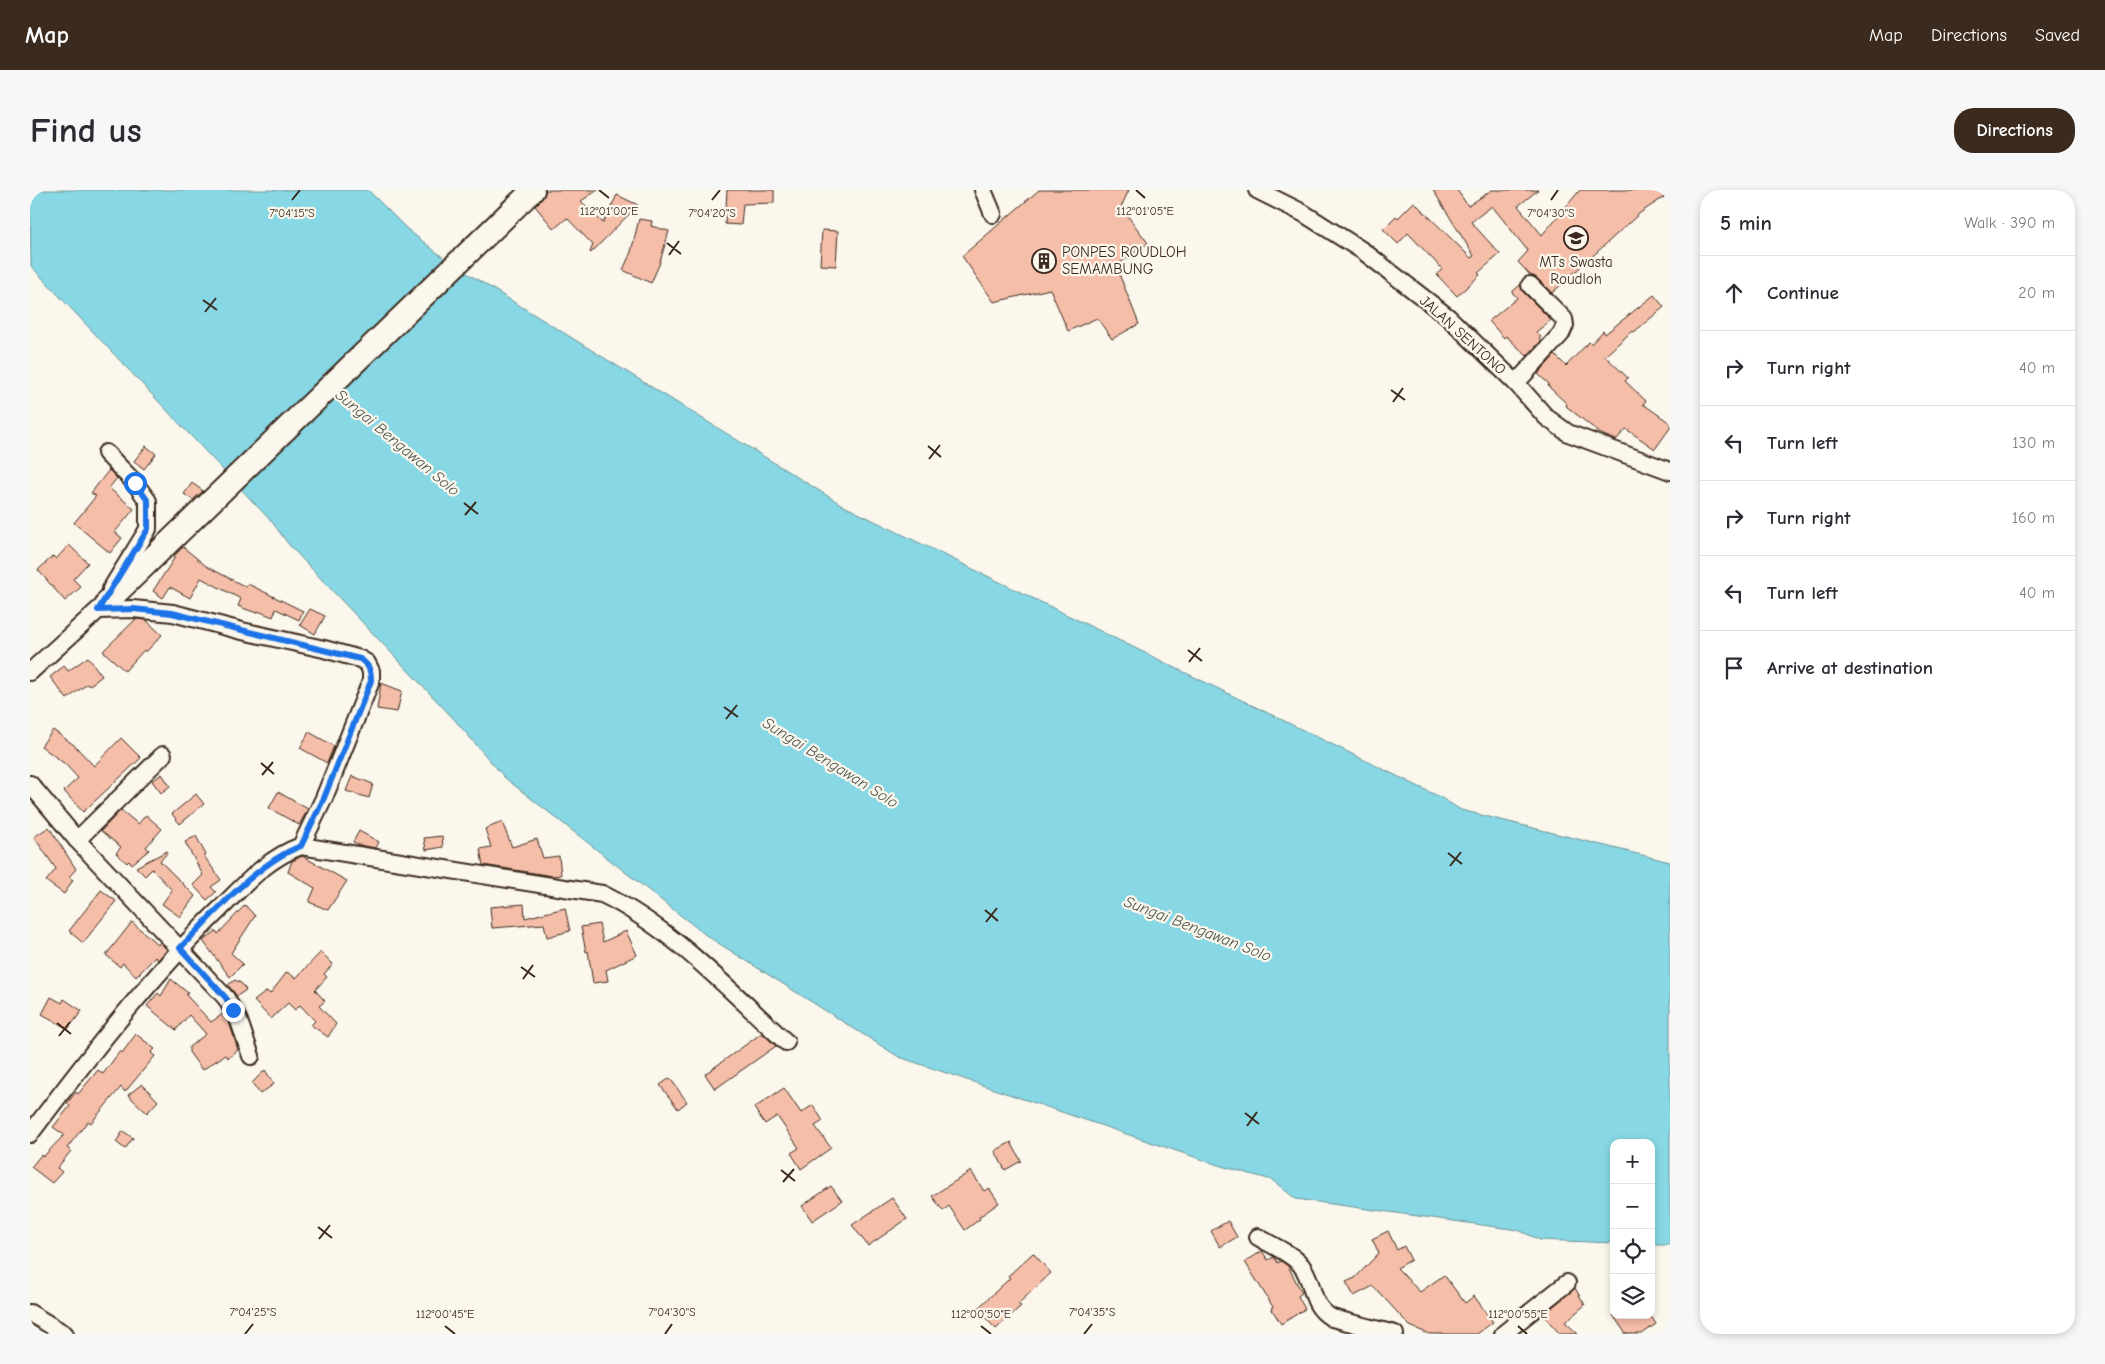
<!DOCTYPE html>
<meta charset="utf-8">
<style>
:root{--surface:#fff;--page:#f7f7f7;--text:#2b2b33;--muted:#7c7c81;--line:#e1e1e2;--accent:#3b2a1e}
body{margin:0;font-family:"Comic Neue",sans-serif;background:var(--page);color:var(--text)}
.controls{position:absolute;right:15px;bottom:15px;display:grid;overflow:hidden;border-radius:10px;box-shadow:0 2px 8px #0003}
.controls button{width:45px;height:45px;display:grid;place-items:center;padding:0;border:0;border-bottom:1px solid var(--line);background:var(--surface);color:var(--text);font:25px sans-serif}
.stop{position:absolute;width:15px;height:15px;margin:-11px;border:4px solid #1a73e8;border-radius:50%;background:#fff}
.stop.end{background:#1a73e8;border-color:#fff;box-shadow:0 1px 5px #0008}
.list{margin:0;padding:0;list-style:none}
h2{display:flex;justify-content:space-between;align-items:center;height:65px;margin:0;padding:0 20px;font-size:21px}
h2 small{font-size:16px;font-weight:400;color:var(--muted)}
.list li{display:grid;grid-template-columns:32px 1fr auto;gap:15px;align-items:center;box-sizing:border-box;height:75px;padding:0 20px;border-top:1px solid var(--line)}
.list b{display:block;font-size:19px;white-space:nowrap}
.list em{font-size:16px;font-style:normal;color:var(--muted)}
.icon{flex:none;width:28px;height:28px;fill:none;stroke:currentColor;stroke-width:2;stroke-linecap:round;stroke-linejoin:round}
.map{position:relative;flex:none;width:1640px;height:1144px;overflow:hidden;border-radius:20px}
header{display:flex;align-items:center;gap:30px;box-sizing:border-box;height:70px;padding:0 25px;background:var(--accent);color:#fff}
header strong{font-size:24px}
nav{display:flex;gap:28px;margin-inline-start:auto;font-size:18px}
.intro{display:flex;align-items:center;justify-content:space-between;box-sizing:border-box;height:120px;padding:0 30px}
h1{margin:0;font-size:35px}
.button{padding:12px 22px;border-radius:20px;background:var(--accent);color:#fff;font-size:18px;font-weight:700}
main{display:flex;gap:30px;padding:0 30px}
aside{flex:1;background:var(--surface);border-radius:20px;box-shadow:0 2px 8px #0003}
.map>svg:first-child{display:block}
</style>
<header>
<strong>Map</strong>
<nav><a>Map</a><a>Directions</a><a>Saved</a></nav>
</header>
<div class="intro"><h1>Find us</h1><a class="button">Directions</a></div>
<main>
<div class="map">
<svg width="1640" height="1144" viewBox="0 0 1640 1144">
<rect width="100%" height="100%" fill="#fbf7ec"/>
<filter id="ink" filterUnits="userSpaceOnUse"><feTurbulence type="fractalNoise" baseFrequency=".02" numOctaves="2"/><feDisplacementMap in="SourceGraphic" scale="10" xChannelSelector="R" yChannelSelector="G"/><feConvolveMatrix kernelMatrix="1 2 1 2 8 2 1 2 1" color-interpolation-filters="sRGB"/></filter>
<g filter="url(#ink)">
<path fill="#88d7e5" stroke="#699295" d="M0 0H338L377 39 419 72 814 316 1410 607 1431 620 1640 672V1055H1621V953H1584V1053L1510 1050 1488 1040 1266 1009 1242 990 1191 976 869 867 677 746 475 588 423 528 259 355 242 332 1 76Z"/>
<g fill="#f5bea9" stroke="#3b2a1e">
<path d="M516 0H568L551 11 573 33 587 5 608 15 561 63 560 62 563 55 537 28 524 39 505 16 512 9Z"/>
<path d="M697 0H744V13L713 14 711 35 695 34Z"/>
<path d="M1009 0H1099L1091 17 1118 53 1086 76 1109 134 1082 149 1067 128 1038 141 1020 99 964 112 932 66Z"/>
<path d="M1403 0H1427L1438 16 1462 0H1508L1488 16 1512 45 1550 0H1640V3L1610 23 1522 103 1507 88 1500 85 1488 72 1498 61 1462 16 1441 32 1470 64 1448 83 1450 85 1427 106 1407 85 1412 79 1378 43 1368 54 1353 39 1366 26 1368 28 1384 12 1441 68 1444 66Z"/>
<path d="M609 29 622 31 621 36 639 41 629 75 621 93 593 80 601 62Z"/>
<path d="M792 40 808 41 806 76 790 75Z"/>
<path d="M1490 95 1493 102 1521 130 1506 142 1511 147 1509 149 1511 151 1497 166 1476 146 1474 148 1459 131 1487 108 1482 102Z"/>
<path d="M1624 105 1634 117 1604 142 1602 141 1575 166 1598 188 1595 191 1616 211 1613 214 1640 233V238L1625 259 1596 239 1586 250 1571 244 1536 216 1537 214 1518 196 1519 194 1508 184 1525 165 1536 176 1559 152 1561 154 1573 141 1575 144Z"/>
<path d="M116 256 126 264 114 279 104 271Z"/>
<path d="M79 280 87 288 79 298 104 319 85 342 92 348 80 363 44 333 66 306 61 303Z"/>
<path d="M162 293 173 301 163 310 154 304Z"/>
<path d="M39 355 58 373 43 389 51 397 35 411 8 380 23 366 26 369Z"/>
<path d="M153 357 176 376 216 397 218 394 273 421 269 430 246 419 243 427 228 421 227 423 218 420 208 416 211 409 171 388 160 408 140 397 133 408 123 401 145 367 144 366Z"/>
<path d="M280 419 295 426 285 444 270 435Z"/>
<path d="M106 429 116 430 132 445 116 462 114 460 95 481 73 461Z"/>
<path d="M58 467 72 486 59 496 57 494 37 509 20 487 34 476 38 481Z"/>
<path d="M351 493 372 501 367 522 347 519Z"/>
<path d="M23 540 44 555 64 576 91 548 111 568 53 622 34 601 48 588 35 574 11 556Z"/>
<path d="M279 542 304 556 297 573 270 558Z"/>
<path d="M132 584 140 596 131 603 122 591Z"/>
<path d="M322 586 343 594 339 608 316 601Z"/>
<path d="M248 602 278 619 269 635 239 618Z"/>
<path d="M166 604 174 614 150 634 142 624Z"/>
<path d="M91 620 108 634 116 625 132 639 116 657 119 660 102 674 99 671 97 673 86 663 91 657 71 641Z"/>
<path d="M472 632 482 657 507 649 513 668 529 666 531 685 523 686 453 675 450 659 461 657 455 639Z"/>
<path d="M19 637 46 679 39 687 43 690 34 704 16 691 26 679 4 647Z"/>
<path d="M329 641 349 652 346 658 329 655 323 652Z"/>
<path d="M166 646 176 665 174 666 191 690 181 697 186 702 177 710 163 695 173 685 155 652Z"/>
<path d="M412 646 413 657 396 660 394 648Z"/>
<path d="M137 661 138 662 130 671 165 706 150 727 132 714 142 700 122 679 115 686 106 677Z"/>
<path d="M272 666 317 691 298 720 279 712 285 698 258 682 262 671Z"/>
<path d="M71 700 86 711 53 753 39 741Z"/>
<path d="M494 714 495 728 535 718 540 741 517 747 514 734 462 738 460 717Z"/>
<path d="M215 715 225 726 201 763 213 774 200 787 173 751 186 741 188 744Z"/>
<path d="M102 732 128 755 130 752 137 760 128 770 125 767 106 787 93 773 90 777 76 765Z"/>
<path d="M569 734 573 752 596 741 607 765 576 780 578 791 563 793 558 761 556 762 551 737Z"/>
<path d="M291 762 303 774 294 784 297 787 285 800 295 811 289 816 306 834 298 847 281 835 285 831 270 815 265 820 258 813 241 829 224 811 237 801 240 804 257 782 266 788Z"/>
<path d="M141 789 158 803 156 805 181 832 193 824 200 835 208 860 198 868 195 865 172 880 159 862V857L176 844 159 825 146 840 117 816 128 803 131 806Z"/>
<path d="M205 790 211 793 216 800 207 806 198 795Z"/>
<path d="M21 807 32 813 34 809 52 821 38 839 12 824Z"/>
<path d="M732 843 746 856 685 899 675 884Z"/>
<path d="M106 844 125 859 121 863 125 866 95 902 91 897 61 933 58 931 37 958 41 961 27 978 32 982 22 993 1 977 11 965 13 967 34 945 23 937 40 916 37 913 46 902 48 904 68 880 73 884 90 861 92 863Z"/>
<path d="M235 880 244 894 230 904 222 893Z"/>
<path d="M640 888 657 912 648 919 630 895Z"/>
<path d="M112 894 128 911 117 923 98 905Z"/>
<path d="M754 898 771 923 783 915 793 931 785 936 801 958 771 979 761 963 769 958 747 926 735 934 724 918Z"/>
<path d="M93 941 103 948 95 959 86 952Z"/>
<path d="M981 952 991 971 975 980 965 961Z"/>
<path d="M941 981 954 1001 959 998 969 1013 949 1027 950 1029 935 1040 919 1016 913 1021 902 1006Z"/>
<path d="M801 996 812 1011 782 1031 772 1016Z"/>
<path d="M862 1008 877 1029 838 1056 822 1035Z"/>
<path d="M1198 1031 1207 1047 1190 1057 1181 1041Z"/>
<path d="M1358 1041 1367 1060 1374 1056 1381 1070 1367 1078 1390 1102 1414 1085 1435 1113 1444 1106 1463 1132 1447 1144H1399L1380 1136 1343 1096 1324 1106 1316 1092 1325 1088 1349 1063 1342 1049Z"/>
<path d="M1232 1061 1238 1070 1244 1067 1248 1073 1251 1071 1258 1076 1272 1103 1268 1106 1275 1119 1251 1134 1241 1118 1243 1117 1215 1072Z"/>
<path d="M1003 1063 1021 1083 988 1114 991 1116 966 1139 947 1119 980 1088 978 1086Z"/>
<path d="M1545 1098 1555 1115 1535 1132 1548 1144H1530L1513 1125Z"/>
<path d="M1583 1125H1620L1626 1134 1612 1144H1596Z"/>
</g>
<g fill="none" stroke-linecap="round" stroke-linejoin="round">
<defs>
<g id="street">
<path d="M953 0 963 24"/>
<path d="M1227 0 1273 23 1333 61 1418 127 1486 193 1516 227 1538 243 1640 281"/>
<path d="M1486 193 1531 144 1535 135 1534 129 1500 95"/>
<path d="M76 263 105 293 118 311V339L81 399"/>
<path d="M0 482 76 413"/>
<path d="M0 594 47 650 196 808 209 831 221 866"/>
<path d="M47 650 133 565"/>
<path d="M271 656 572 704C641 737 700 801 756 852"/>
<path d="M0 944C60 865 120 787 191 718 216 693 238 668 271 656L294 608 341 491V481L337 473 330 469 294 459 212 441 143 423 103 419 69 420"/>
<path d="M1228 1047C1241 1055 1261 1063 1271 1075 1286 1094 1278 1114 1302 1128L1365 1144"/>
<path d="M0 1123 35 1144"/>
<path d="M1473 1144 1537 1093"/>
</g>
<path id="secondary" d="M78 411 503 0"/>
</defs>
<use href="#street" stroke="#3b2a1e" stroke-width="20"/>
<use href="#secondary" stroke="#3b2a1e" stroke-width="26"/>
<use href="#street" stroke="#fbf7ec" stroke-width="16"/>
<use href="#secondary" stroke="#fbf7ec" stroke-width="22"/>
</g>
</g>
<g fill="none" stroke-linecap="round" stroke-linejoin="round" filter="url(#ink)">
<path stroke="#1a73e8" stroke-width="6" d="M105 293 118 311V339L68 420 103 419 142 423 330 469C339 475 341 480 341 491L294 608 271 656C226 673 184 724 150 758L196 808 203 820"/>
</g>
<path fill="none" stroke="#3b2a1e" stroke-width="2" d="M569 0 579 8M1106 0 1115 8M262 10 270 0M682 10 690 0M1521 10 1528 0M637 53 651 64M639 65 649 51M173 110 187 120M175 122 186 108M1361 200 1375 210M1363 212 1373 198M898 256 911 267M899 269 910 255M434 313 448 324M435 325 446 312M1158 460 1172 471M1159 472 1170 458M694 517 708 527M696 529 707 515M231 573 244 584M232 585 243 572M1418 663 1432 674M1420 676 1431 662M955 720 968 731M956 732 967 718M491 777 505 787M493 789 503 775M27 833 41 844M29 846 40 832M1215 923 1229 934M1217 936 1227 922M751 980 765 991M753 992 764 979M288 1037 302 1048M289 1049 300 1035M415 1136 425 1144M951 1136 961 1144M1488 1136 1497 1144M215 1144 223 1134M635 1144 642 1134M1054 1144 1062 1134"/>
<defs>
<symbol id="school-ring" viewBox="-11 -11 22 22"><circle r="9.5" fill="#fbf7ec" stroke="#3b2a1e" stroke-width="1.5"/><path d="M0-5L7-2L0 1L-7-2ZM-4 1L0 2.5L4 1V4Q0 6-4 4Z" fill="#3b2a1e"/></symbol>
<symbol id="building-ring" viewBox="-11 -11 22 22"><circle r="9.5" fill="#fbf7ec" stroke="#3b2a1e" stroke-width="1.5"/><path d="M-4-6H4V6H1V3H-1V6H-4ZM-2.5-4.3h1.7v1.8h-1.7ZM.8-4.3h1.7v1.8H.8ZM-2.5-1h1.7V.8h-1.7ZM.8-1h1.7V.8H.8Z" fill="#3b2a1e"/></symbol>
</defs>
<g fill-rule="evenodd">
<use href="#school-ring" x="1532" y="34" width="28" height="28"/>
<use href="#building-ring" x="1000" y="57" width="28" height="28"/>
</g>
<g text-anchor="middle" stroke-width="4.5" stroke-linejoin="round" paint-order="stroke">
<g font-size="15" fill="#3b2a1e" stroke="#fbf7ec" text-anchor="start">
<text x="1032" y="67">PONPES ROUDLOH<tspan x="1032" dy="17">SEMAMBUNG</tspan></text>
<text x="1546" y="77" text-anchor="middle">MTs Swasta<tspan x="1546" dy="17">Roudloh</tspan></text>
</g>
<g font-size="15" fill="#3b2a1e" stroke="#fbf7ec">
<text transform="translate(1433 145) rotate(42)" y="5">JALAN SENTONO</text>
</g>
<g font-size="16" font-style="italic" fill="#4e5550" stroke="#fbf7ec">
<text transform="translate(368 252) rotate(40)" y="6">Sungai Bengawan Solo</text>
<text transform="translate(801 572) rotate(32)" y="6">Sungai Bengawan Solo</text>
<text transform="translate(1168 738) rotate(21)" y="6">Sungai Bengawan Solo</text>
</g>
</g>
<g font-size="12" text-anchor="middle" fill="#3b2a1e" stroke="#fbf7ec" stroke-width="4.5" stroke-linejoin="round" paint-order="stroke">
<text x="579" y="25">112°01'00"E</text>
<text x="1115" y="25">112°01'05"E</text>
<text x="262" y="27">7°04'15"S</text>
<text x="682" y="27">7°04'20"S</text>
<text x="1521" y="27">7°04'30"S</text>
<text x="223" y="1126">7°04'25"S</text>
<text x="642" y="1126">7°04'30"S</text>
<text x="1062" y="1126">7°04'35"S</text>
<text x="415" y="1128">112°00'45"E</text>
<text x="951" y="1128">112°00'50"E</text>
<text x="1488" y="1128">112°00'55"E</text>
</g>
</svg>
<div class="controls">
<button>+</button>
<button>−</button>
<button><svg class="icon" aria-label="locate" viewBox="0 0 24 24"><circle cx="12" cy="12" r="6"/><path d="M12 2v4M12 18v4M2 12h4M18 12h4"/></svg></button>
<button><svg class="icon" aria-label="layers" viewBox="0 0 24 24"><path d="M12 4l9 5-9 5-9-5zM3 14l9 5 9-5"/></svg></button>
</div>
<div class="stop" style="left:105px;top:293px"></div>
<div class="stop end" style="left:203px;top:820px"></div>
</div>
<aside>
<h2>5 min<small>Walk · 390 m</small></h2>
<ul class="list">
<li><svg class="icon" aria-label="ahead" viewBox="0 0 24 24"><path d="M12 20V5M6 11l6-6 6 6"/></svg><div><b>Continue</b></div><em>20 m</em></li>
<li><svg class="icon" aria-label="right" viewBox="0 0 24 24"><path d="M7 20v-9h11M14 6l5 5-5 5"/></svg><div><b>Turn right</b></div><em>40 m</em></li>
<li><svg class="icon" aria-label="left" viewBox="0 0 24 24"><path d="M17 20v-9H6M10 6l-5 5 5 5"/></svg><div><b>Turn left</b></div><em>130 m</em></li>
<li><svg class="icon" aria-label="right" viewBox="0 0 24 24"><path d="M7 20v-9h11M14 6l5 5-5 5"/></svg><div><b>Turn right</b></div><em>160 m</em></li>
<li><svg class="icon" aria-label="left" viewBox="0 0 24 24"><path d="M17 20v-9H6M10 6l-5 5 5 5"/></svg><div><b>Turn left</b></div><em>40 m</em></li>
<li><svg class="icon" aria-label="arrive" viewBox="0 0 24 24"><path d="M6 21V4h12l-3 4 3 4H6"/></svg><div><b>Arrive at destination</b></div></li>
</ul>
</aside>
</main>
